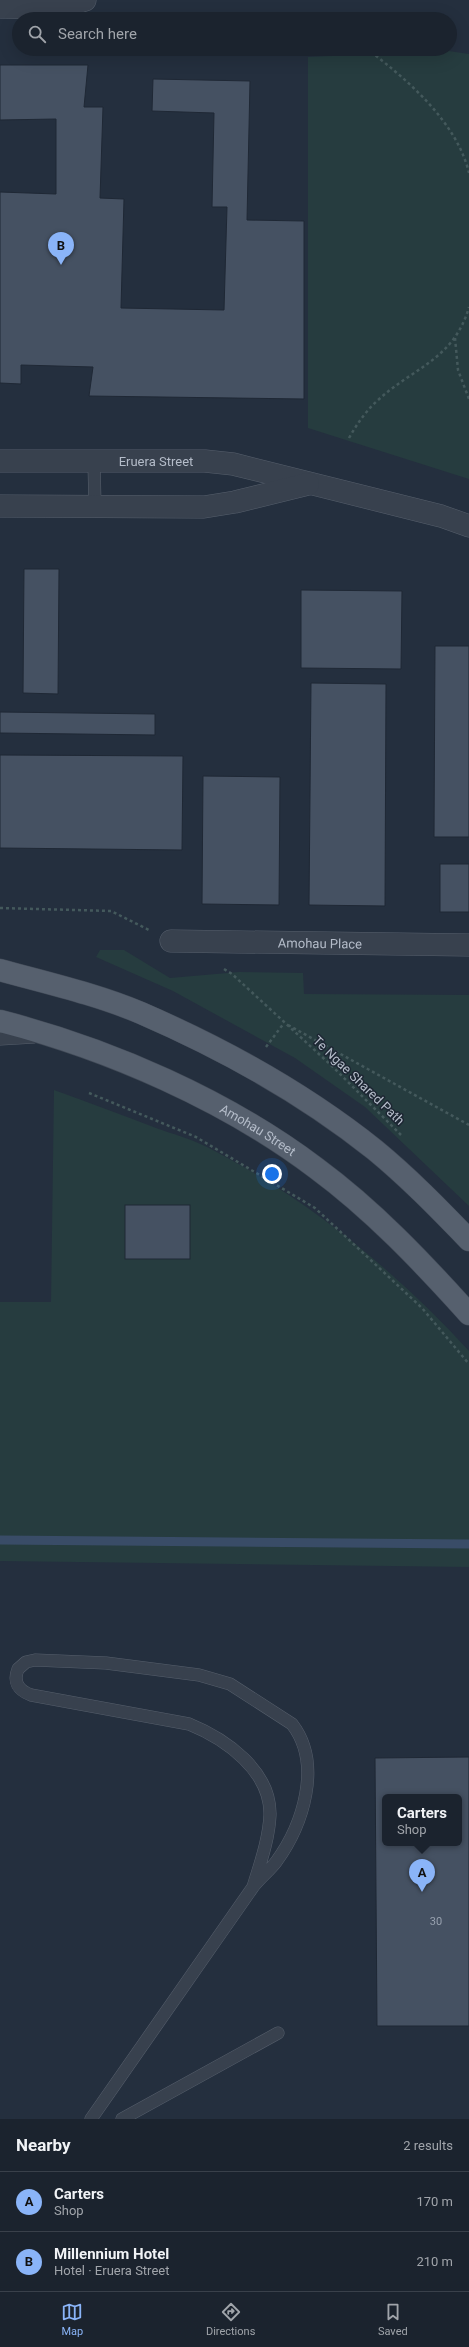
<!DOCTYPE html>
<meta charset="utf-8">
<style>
:root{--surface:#1b232e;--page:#242b36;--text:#f1f3f6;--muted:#a0a4aa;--line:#39404a;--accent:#8ab4f8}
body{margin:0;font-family:Roboto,sans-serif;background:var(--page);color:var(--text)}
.you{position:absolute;left:272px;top:1174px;width:14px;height:14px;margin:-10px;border:3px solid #fff;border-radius:50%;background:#1a73e8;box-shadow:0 0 0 6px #1a73e833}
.badge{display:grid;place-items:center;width:26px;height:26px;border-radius:50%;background:var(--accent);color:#111;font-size:13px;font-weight:700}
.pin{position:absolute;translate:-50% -33px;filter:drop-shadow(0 1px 2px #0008)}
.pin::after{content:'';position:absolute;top:21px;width:14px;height:12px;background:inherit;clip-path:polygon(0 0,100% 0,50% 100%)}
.popup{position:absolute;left:382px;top:1794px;width:80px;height:52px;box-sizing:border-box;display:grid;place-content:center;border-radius:6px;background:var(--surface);filter:drop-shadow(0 1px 3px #0005);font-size:13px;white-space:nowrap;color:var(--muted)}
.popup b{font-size:15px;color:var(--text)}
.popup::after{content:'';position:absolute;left:50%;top:100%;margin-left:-8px;border:8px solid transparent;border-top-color:var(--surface)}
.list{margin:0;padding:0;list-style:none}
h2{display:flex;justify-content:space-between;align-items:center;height:52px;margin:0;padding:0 16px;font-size:17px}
h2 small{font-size:13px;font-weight:400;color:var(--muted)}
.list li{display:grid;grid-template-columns:26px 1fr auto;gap:12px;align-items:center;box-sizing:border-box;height:60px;padding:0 16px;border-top:1px solid var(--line)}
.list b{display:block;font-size:15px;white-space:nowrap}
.list p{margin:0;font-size:13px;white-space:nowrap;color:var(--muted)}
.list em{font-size:13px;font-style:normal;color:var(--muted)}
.icon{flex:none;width:22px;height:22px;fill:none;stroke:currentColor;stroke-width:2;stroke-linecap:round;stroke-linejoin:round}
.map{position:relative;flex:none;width:469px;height:2119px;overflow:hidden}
.search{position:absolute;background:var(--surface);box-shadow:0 4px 16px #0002;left:12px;right:12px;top:12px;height:44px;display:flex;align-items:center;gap:10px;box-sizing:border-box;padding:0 14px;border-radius:22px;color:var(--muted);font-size:15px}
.sheet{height:172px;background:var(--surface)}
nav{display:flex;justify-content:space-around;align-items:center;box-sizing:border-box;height:56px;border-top:1px solid var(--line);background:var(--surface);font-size:11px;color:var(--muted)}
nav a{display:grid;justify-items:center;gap:2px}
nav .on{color:var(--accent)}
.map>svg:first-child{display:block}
</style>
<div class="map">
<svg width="469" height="2119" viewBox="0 0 469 2119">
<rect width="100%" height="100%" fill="#242f3e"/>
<g fill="#263c3f">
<path d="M449 51 469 54V479L308 428V57Z"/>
<path d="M100 950H124L170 978 239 972 303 973 304 994 469 995V1206L365 1107 295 1058 173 991 96 957Z"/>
<path d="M54 1090C88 1102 122 1115 156 1128 173 1134 191 1139 207 1147 305 1197 395 1270 469 1351V1567L0 1561V1302H51Z"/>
</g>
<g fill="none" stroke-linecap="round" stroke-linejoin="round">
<path stroke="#394c67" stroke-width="9" d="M0 1540 469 1544"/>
</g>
<g fill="#455162" stroke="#1f2835" fill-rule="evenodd">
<path d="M0 65H88L84 107H103L100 198 124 199 121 308 224 310 227 207H212L214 113 152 111 153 79 250 81 247 220 304 221V399L89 396 93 367 21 365V384L0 383V192L56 194V119L0 120Z"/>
<path d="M24 569H59L58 694 23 693Z"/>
<path d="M301 590 402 591 401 669 301 668Z"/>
<path d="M435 646H469V837H434Z"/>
<path d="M311 683 386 684 385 906 309 905Z"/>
<path d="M0 712 155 714V735L0 733Z"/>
<path d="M0 755 183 756 182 850 0 848Z"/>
<path d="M203 776 280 777 279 905 202 904Z"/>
<rect x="440" y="864" width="29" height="48"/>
<rect x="125" y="1205" width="65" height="54"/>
<path d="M469 1757V2026H377L375 1758ZM385 1797H459V1843H385Z"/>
</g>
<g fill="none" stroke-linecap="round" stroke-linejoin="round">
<defs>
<g id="lane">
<path d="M94 461 95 507"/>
<path d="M0 1039 34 1037"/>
<path d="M91 2119 253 1887C260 1878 269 1871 276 1862 303 1825 323 1764 292 1724L230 1684 199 1675 106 1663 35 1660 26 1662 18 1669C13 1682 18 1690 31 1695L189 1724C226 1739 271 1771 270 1815 269 1839 260 1864 253 1887"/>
<path d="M122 2119 278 2033"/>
</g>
<g id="street">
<path d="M0 7 59 8 85 0"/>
<path id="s1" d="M0 461H205L233 464 441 516 469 526"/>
<path d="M0 506 204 507 235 502 308 484"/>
<path id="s2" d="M171 941 469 945"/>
</g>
<g id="primary">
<path d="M0 970C47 983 96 994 141 1013 224 1049 305 1094 375 1150 409 1178 439 1209 469 1240"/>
<path id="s3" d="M0 1021C109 1049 226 1100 316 1168 373 1210 422 1262 469 1314"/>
</g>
</defs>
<use href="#lane" stroke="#565f6c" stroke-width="13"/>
<use href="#street" stroke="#565f6c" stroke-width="23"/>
<use href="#primary" stroke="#414a57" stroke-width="23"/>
<g stroke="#44595c" stroke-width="2.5" stroke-dasharray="3 3" stroke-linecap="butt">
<path d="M371 52C410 82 457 123 469 173"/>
<path d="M455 338 458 370 469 399"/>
<path d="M349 438C357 424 365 412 377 401 412 368 454 360 469 307"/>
<path d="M0 908 111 911 149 930"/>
<path d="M224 969 232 974 333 1067 401 1135"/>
<path d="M288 1025 469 1125"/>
<path d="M266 1047 284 1023"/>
<path d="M89 1093 196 1137 315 1208 422 1308 469 1364"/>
</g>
<use href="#lane" stroke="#38414e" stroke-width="12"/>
<use href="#street" stroke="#38414e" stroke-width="22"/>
<use href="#primary" stroke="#56606e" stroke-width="22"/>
</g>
<g text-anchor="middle" stroke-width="3" stroke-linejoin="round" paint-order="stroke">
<g font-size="11" fill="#98a1af">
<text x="436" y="1925">30</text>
</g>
<g font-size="13" fill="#b4bcc9" stroke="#1d2633">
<text dy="5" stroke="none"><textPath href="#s1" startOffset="156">Eruera Street</textPath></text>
<text dy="5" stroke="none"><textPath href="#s2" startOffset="149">Amohau Place</textPath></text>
<text transform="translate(359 1080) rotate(44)" y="5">Te Ngae Shared Path</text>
<text dy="5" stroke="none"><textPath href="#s3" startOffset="281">Amohau Street</textPath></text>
</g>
</g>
</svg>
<div class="you"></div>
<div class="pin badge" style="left:422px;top:1892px">A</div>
<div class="popup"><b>Carters</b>Shop</div>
<div class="pin badge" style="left:61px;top:265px">B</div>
<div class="search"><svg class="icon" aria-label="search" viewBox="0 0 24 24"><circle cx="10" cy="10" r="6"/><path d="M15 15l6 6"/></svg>Search here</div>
</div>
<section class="sheet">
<h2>Nearby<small>2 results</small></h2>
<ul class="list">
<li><span class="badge">A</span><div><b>Carters</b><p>Shop</p></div><em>170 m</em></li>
<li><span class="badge">B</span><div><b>Millennium Hotel</b><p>Hotel · Eruera Street</p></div><em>210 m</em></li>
</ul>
</section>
<nav>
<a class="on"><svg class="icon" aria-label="map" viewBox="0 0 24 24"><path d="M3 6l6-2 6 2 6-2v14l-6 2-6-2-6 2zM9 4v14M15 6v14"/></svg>Map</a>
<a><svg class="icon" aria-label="directions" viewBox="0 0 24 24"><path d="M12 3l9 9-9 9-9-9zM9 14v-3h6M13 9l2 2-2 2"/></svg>Directions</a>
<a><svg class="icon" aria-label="saved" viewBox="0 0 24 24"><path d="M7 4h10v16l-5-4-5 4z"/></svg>Saved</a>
</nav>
